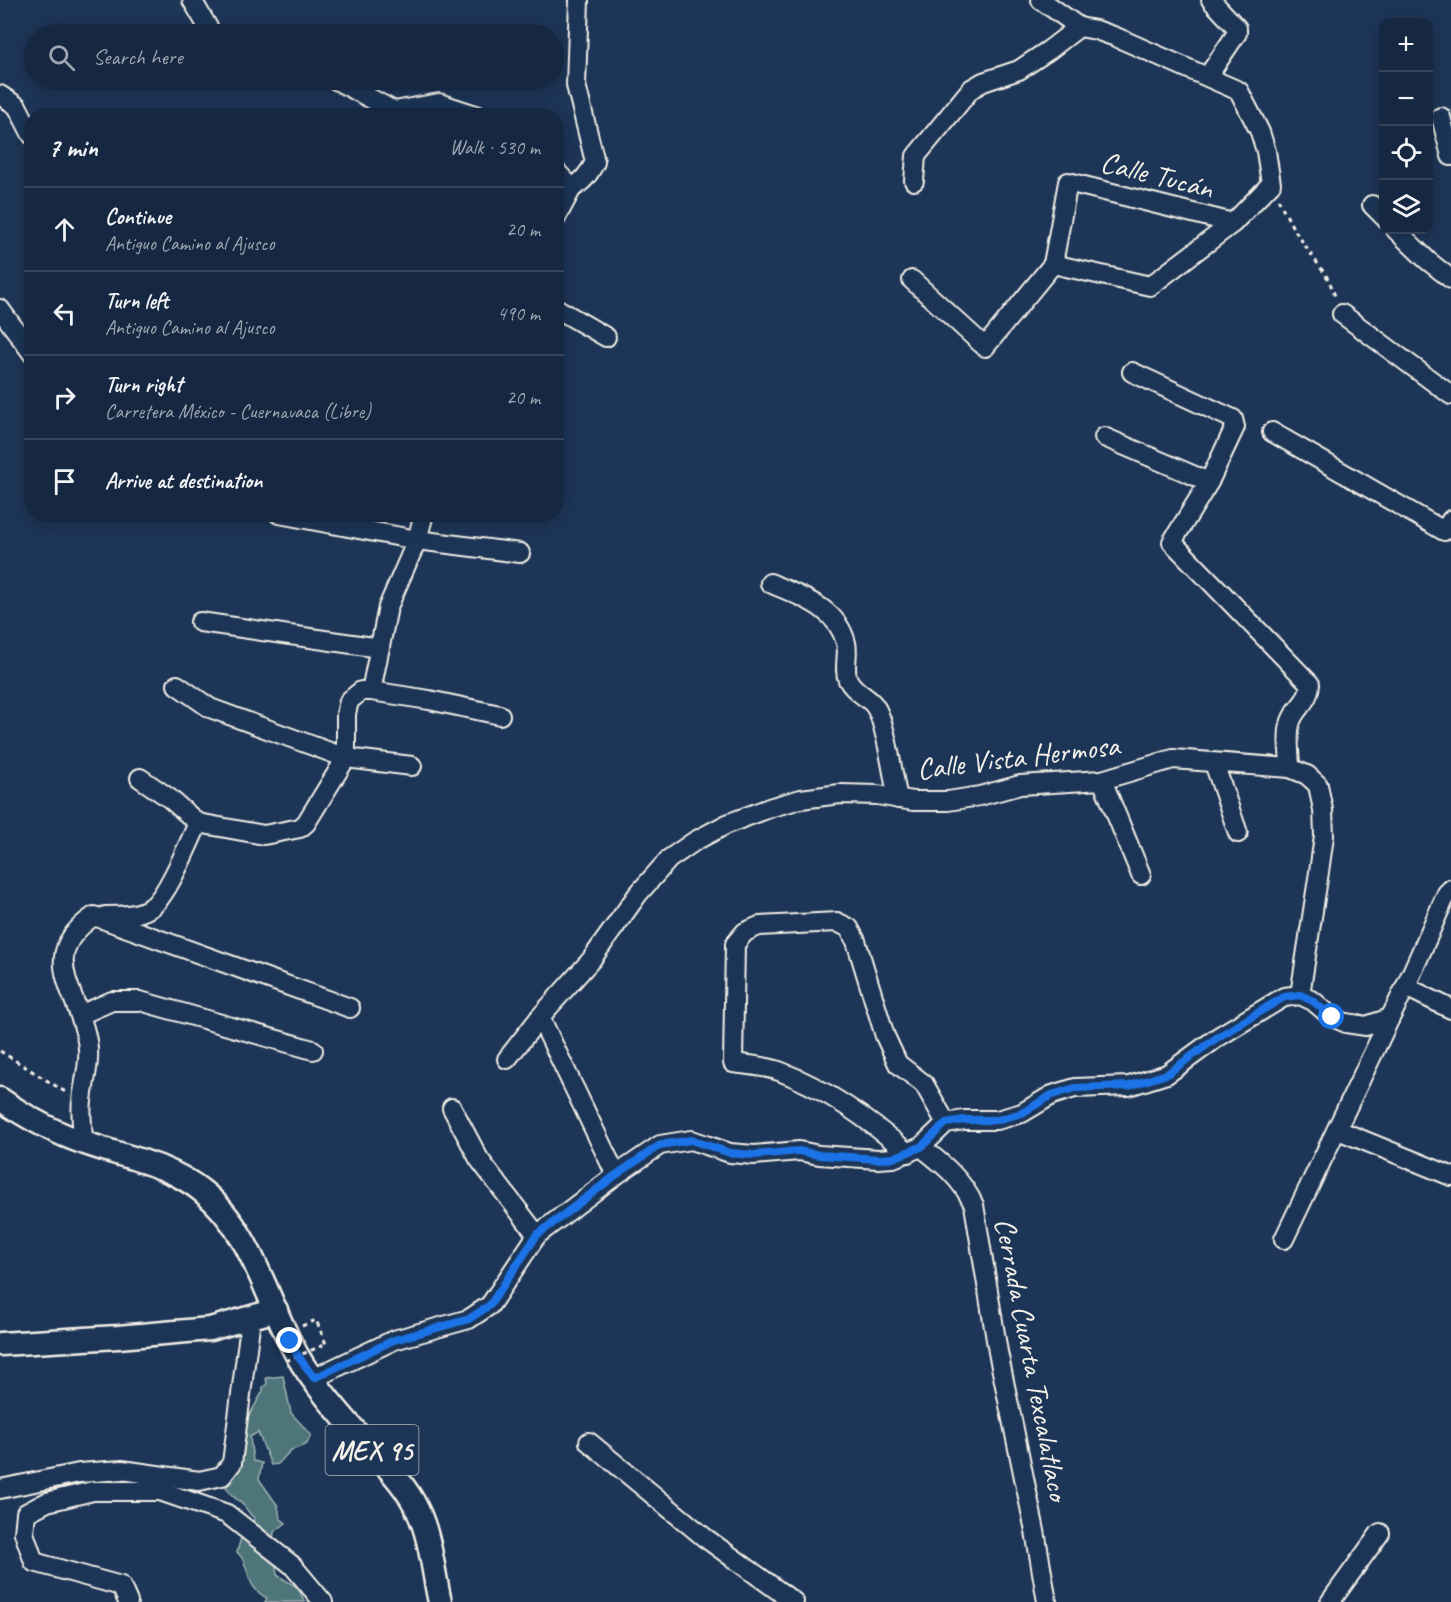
<!DOCTYPE html>
<meta charset="utf-8">
<style>
:root{--surface:#162841;--page:#1f3048;--text:#f1f3f6;--muted:#9ea6b1;--line:#35445a}
body{margin:0;font-family:Caveat,sans-serif;background:var(--page);color:var(--text)}
.controls{position:absolute;right:18px;top:18px;display:grid;overflow:hidden;border-radius:12px;box-shadow:0 3px 15px #0003}
.controls button{width:54px;height:54px;display:grid;place-items:center;padding:0;border:0;border-bottom:2px solid var(--line);background:var(--surface);color:var(--text);font:30px sans-serif}
.stop{position:absolute;width:18px;height:18px;margin:-14px;border:4px solid #1a73e8;border-radius:50%;background:#fff}
.stop.end{background:#1a73e8;border-color:#fff;box-shadow:0 2px 6px #0008}
.list{margin:0;padding:0;list-style:none}
h2{display:flex;justify-content:space-between;align-items:center;height:78px;margin:0;padding:0 24px;font-size:26px}
h2 small{font-size:20px;font-weight:400;color:var(--muted)}
.list li{display:grid;grid-template-columns:39px 1fr auto;gap:18px;align-items:center;box-sizing:border-box;height:84px;padding:0 24px;border-top:2px solid var(--line)}
.list b{display:block;font-size:22px;white-space:nowrap}
.list p{margin:0;font-size:20px;white-space:nowrap;color:var(--muted)}
.list em{font-size:20px;font-style:normal;color:var(--muted)}
.icon{flex:none;width:33px;height:33px;fill:none;stroke:currentColor;stroke-width:2;stroke-linecap:round;stroke-linejoin:round}
.map{position:relative;flex:none;width:1451px;height:1602px;overflow:hidden}
.search{position:absolute;background:var(--surface);box-shadow:0 3px 15px #0003;left:24px;top:24px;width:540px;height:66px;display:flex;align-items:center;gap:15px;box-sizing:border-box;padding:0 21px;border-radius:33px;color:var(--muted);font-size:22px}
.panel{position:absolute;background:var(--surface);box-shadow:0 3px 15px #0003;left:24px;top:108px;width:540px;height:414px;border-radius:24px}
.map>svg:first-child{display:block}
</style>
<div class="map">
<svg width="1451" height="1602" viewBox="0 0 1451 1602">
<rect width="100%" height="100%" fill="#1d3557"/>
<filter id="ink" filterUnits="userSpaceOnUse"><feTurbulence type="fractalNoise" baseFrequency=".0167" numOctaves="2"/><feDisplacementMap in="SourceGraphic" scale="12" xChannelSelector="R" yChannelSelector="G"/><feConvolveMatrix kernelMatrix="1 2 1 2 8 2 1 2 1" color-interpolation-filters="sRGB"/></filter>
<g filter="url(#ink)">
<path fill="#4d757a" stroke="#a0b3b1" stroke-width="1.5" d="M283 1376 291 1413 311 1435 307 1444 290 1451 278 1464 271 1465 258 1432 250 1437 253 1461 262 1463 259 1479 278 1506 280 1518 286 1523 274 1532 273 1541 277 1575 297 1587 305 1602H265L267 1598C243 1586 252 1566 237 1552L241 1538H247L253 1528 254 1518C249 1514 248 1510 244 1506 238 1498 233 1500 226 1487L233 1481 220 1477 234 1442 263 1391V1387L267 1384 266 1378Z"/>
<g fill="none" stroke-linecap="round" stroke-linejoin="round">
<defs>
<g id="minor">
<path d="M192 0 212 34"/>
<path d="M1041 0 1079 27 1096 30 1116 37 1239 91 1260 132 1266 151 1271 184 1233 223 1150 286 1053 264"/>
<path d="M1208 76 1237 33V28L1211 0"/>
<path d="M336 80 394 111 439 103 479 116"/>
<path d="M0 95 17 106 32 135"/>
<path d="M1441 117 1451 156"/>
<path d="M556 171 572 188"/>
<path d="M914 181 916 156 971 89 983 82 1019 70 1049 50 1079 27"/>
<path d="M572 188C583 182 589 174 595 162L576 85 579 0"/>
<path d="M1372 205 1384 217"/>
<path d="M556 218 572 188"/>
<path d="M1396 230 1427 260 1451 279"/>
<path d="M912 280 985 347 1053 264 1068 182 1233 223"/>
<path d="M556 308 606 337"/>
<path d="M0 309 32 353"/>
<path d="M1342 314 1451 395"/>
<path d="M1132 372 1233 419 1235 427 1209 482 1172 542 1310 684C1308 704 1297 705 1291 721 1286 735 1290 754 1290 768"/>
<path d="M1272 432 1444 531 1451 520"/>
<path d="M1104 437 1209 482"/>
<path d="M279 514 417 540 520 553"/>
<path d="M770 583C801 597 837 607 846 643 849 654 843 669 848 680 856 694 866 695 874 705 886 720 893 778 898 799"/>
<path d="M200 622 380 648"/>
<path d="M177 685 210 708 346 758 412 766"/>
<path d="M371 691 388 607 417 540 424 514"/>
<path d="M1214 763 1238 833"/>
<path d="M140 778 169 798 198 823 264 835 300 828 306 823 346 758V714L349 701 361 691H371L429 700 500 715"/>
<path d="M1102 780 1141 875"/>
<path d="M105 916C121 916 136 916 150 908 166 899 190 841 198 823"/>
<path d="M1406 987 1451 1009"/>
<path d="M80 1015 112 1001H140L313 1050"/>
<path d="M540 1017 616 1175"/>
<path d="M507 1059 540 1017 591 960 638 894 669 859 695 841 727 824 772 807 801 799 840 794 877 795 913 801H948L980 796 1020 785 1102 780 1173 759 1290 768 1307 775 1318 785 1323 810 1324 836 1319 872 1300 995"/>
<path d="M452 1108 479 1159 537 1235"/>
<path d="M1338 1130 1451 1176"/>
<path d="M83 1142C83 1129 80 1114 82 1101 84 1080 91 1061 87 1041 79 991 35 956 94 916L350 1008"/>
<path d="M921 1147C944 1165 961 1178 974 1205L998 1352 1035 1531 1047 1602"/>
<path d="M908 1153C869 1120 827 1089 779 1071 765 1066 748 1065 733 1063L735 944 745 932 759 926 837 922 849 928 856 941 885 1036 898 1064 924 1084 946 1123"/>
<path d="M1284 1239 1390 1018"/>
<path d="M314 1378 394 1340 469 1319 490 1305 537 1235 616 1175 660 1145 691 1140 730 1153 754 1155 799 1151 819 1155 878 1159 893 1158 921 1147 946 1123 964 1120H997L1022 1113 1052 1095 1075 1088 1129 1086 1167 1074 1218 1037 1284 997 1300 995 1313 1001 1332 1017 1346 1023 1366 1026 1390 1018C1411 978 1428 935 1447 893L1451 889"/>
<path d="M589 1442 704 1537 794 1602"/>
<path d="M0 1489 79 1473 122 1470 199 1481 222 1476 232 1463 251 1318"/>
<path d="M128 1602 121 1586 34 1562 24 1533 26 1513 47 1502 93 1491H160L227 1514 292 1565 323 1602"/>
<path d="M1330 1602 1380 1533"/>
</g>
<g id="major">
<path d="M0 1099C26 1117 55 1133 85 1143 124 1157 169 1164 202 1191 253 1231 266 1301 297 1355 314 1385 347 1422 370 1448 387 1467 406 1486 417 1509 431 1537 433 1572 440 1602"/>
<path d="M0 1344 118 1337 210 1329 276 1310"/>
</g>
</defs>
<use href="#minor" stroke="#f4f1e8" stroke-width="22"/>
<use href="#major" stroke="#f4f1e8" stroke-width="27"/>
<g stroke="#f4f1e8" stroke-width="3" stroke-dasharray="4.5 4.5" stroke-linecap="butt">
<path d="M1278 199 1293 228 1329 280 1336 299"/>
<path d="M0 1051 67 1093"/>
<path d="M302 1326 316 1320 326 1344"/>
</g>
<use href="#minor" stroke="#1d3557" stroke-width="18"/>
<use href="#major" stroke="#1d3557" stroke-width="22"/>
<path stroke="#f4f1e8" stroke-width="3" stroke-dasharray="4.5 4.5" stroke-linecap="butt" d="M286 1361 326 1344"/>
</g>
</g>
<g fill="none" stroke-linecap="round" stroke-linejoin="round" filter="url(#ink)">
<path stroke="#1a73e8" stroke-width="8" d="M290 1341 298 1356 314 1378 394 1340 469 1319 490 1305 537 1235 616 1175 660 1145 691 1140 730 1153 754 1155 799 1151 819 1155 878 1159 893 1158 921 1147 946 1123 964 1120H997L1022 1113 1052 1095 1075 1088 1129 1086 1167 1074 1218 1037 1284 997 1300 995 1313 1001 1332 1017"/>
</g>
<g text-anchor="middle" stroke-width="4.5" stroke-linejoin="round" paint-order="stroke">
<rect fill="#1d3557" stroke="#b4b9bc" stroke-width="1.5" x="325.5" y="1425" width="93" height="50" rx="4.5"/>
<g font-size="28" font-weight="bold" fill="#f4f1e8">
<text x="372" y="1460">MEX 95</text>
</g>
<g font-size="30" fill="#f4f1e8" stroke="#1d3557">
<text transform="translate(1157 175) rotate(14)" y="10">Calle Tucán</text>
<text transform="translate(1018 757) rotate(-7)" y="10">Calle Vista Hermosa</text>
<text transform="translate(1032 1359) rotate(79)" y="10">Cerrada Cuarta Texcalatlaco</text>
</g>
</g>
</svg>
<div class="controls">
<button>+</button>
<button>−</button>
<button><svg class="icon" aria-label="locate" viewBox="0 0 24 24"><circle cx="12" cy="12" r="6"/><path d="M12 2v4M12 18v4M2 12h4M18 12h4"/></svg></button>
<button><svg class="icon" aria-label="layers" viewBox="0 0 24 24"><path d="M12 4l9 5-9 5-9-5zM3 14l9 5 9-5"/></svg></button>
</div>
<div class="stop" style="left:1332px;top:1017px"></div>
<div class="stop end" style="left:290px;top:1341px"></div>
<div class="search"><svg class="icon" aria-label="search" viewBox="0 0 24 24"><circle cx="10" cy="10" r="6"/><path d="M15 15l6 6"/></svg>Search here</div>
<section class="panel">
<h2>7 min<small>Walk · 530 m</small></h2>
<ul class="list">
<li><svg class="icon" aria-label="ahead" viewBox="0 0 24 24"><path d="M12 20V5M6 11l6-6 6 6"/></svg><div><b>Continue</b><p>Antiguo Camino al Ajusco</p></div><em>20 m</em></li>
<li><svg class="icon" aria-label="left" viewBox="0 0 24 24"><path d="M17 20v-9H6M10 6l-5 5 5 5"/></svg><div><b>Turn left</b><p>Antiguo Camino al Ajusco</p></div><em>490 m</em></li>
<li><svg class="icon" aria-label="right" viewBox="0 0 24 24"><path d="M7 20v-9h11M14 6l5 5-5 5"/></svg><div><b>Turn right</b><p>Carretera México - Cuernavaca (Libre)</p></div><em>20 m</em></li>
<li><svg class="icon" aria-label="arrive" viewBox="0 0 24 24"><path d="M6 21V4h12l-3 4 3 4H6"/></svg><div><b>Arrive at destination</b></div></li>
</ul>
</section>
</div>
